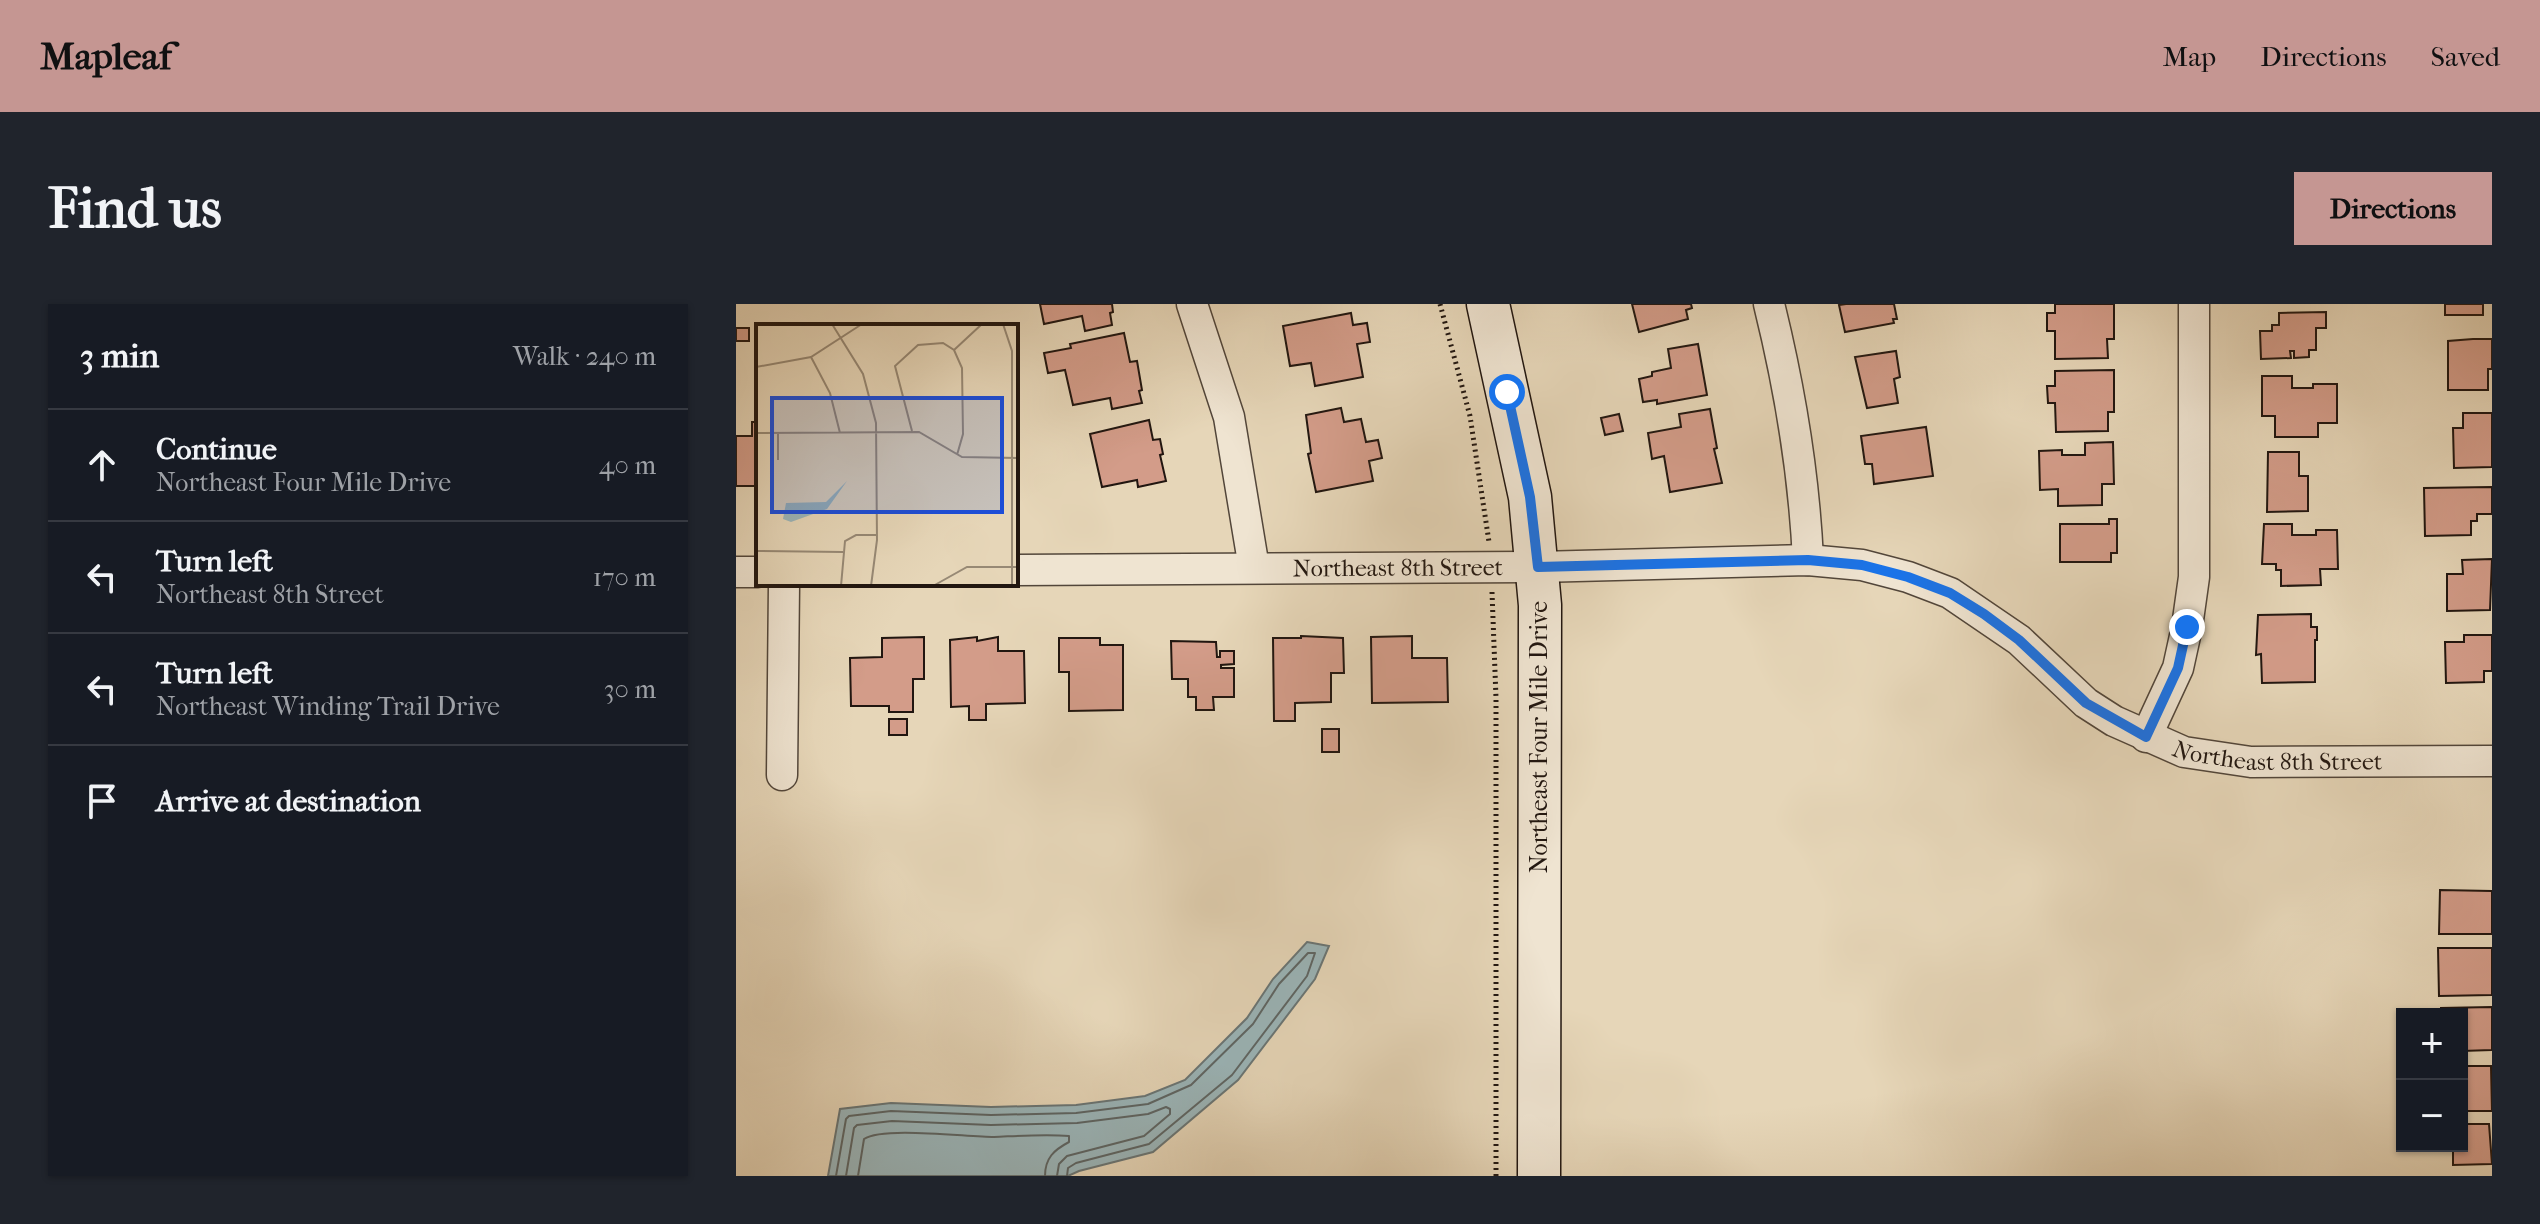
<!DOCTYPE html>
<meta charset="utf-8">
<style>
:root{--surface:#171b24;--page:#20242c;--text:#f1f3f6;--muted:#9ea1a6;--line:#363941;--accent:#c59692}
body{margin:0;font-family:"IM FELL French Canon",serif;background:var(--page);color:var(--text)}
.controls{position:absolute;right:24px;bottom:24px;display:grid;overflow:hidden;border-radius:0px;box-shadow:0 2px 6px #0004}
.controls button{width:72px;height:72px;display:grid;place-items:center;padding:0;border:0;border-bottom:2px solid var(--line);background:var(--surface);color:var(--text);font:40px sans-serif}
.stop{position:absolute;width:24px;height:24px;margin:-18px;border:6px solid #1a73e8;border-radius:50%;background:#fff}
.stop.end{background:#1a73e8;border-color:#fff;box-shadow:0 2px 8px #0008}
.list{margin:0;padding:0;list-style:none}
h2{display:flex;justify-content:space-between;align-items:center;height:104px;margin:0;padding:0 32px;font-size:34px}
h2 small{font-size:26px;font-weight:400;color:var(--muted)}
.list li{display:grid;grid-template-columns:52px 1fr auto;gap:24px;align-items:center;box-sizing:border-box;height:112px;padding:0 32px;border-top:2px solid var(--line)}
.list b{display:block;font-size:30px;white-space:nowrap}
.list p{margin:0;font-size:26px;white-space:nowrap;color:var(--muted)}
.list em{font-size:26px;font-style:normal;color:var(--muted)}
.icon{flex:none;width:44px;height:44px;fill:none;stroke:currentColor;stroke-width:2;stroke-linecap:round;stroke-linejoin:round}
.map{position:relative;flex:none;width:1756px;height:872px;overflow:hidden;border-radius:0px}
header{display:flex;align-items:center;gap:48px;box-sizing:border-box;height:112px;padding:0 40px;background:var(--accent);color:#111}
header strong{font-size:38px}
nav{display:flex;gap:44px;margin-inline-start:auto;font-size:28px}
.intro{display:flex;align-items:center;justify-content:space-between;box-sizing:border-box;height:192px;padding:0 48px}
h1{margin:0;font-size:56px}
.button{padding:20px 36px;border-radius:0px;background:var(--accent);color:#111;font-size:28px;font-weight:700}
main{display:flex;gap:48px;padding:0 48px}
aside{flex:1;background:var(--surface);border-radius:0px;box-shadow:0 2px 6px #0004}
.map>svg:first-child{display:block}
</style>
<header>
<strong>Mapleaf</strong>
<nav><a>Map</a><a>Directions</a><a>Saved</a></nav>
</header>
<div class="intro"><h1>Find us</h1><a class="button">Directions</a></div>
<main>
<aside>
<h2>3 min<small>Walk · 240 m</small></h2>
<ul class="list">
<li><svg class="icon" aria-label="ahead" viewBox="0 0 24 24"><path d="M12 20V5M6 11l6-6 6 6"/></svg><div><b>Continue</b><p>Northeast Four Mile Drive</p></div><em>40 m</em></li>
<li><svg class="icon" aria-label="left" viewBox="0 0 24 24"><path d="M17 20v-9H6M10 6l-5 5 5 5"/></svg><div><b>Turn left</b><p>Northeast 8th Street</p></div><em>170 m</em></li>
<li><svg class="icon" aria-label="left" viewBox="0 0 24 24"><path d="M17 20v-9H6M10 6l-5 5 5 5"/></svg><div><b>Turn left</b><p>Northeast Winding Trail Drive</p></div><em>30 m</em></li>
<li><svg class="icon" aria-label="arrive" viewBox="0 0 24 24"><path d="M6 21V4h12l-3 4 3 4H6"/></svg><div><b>Arrive at destination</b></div></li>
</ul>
</aside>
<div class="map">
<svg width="1756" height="872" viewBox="0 0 1756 872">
<rect width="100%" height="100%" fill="#e6d6b8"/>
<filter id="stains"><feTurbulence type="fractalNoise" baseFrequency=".0025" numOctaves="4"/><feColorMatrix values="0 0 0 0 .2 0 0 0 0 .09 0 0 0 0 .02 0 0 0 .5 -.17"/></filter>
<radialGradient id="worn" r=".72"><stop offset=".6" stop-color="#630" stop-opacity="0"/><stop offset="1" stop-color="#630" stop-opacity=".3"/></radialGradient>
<path fill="#9bb6ba" stroke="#6a7676" stroke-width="2" d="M571 638 593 642 579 675 502 776 417 848 343 867 332 872H92L104 805 155 799 255 803 340 801 409 792 449 776 511 714 537 675Z"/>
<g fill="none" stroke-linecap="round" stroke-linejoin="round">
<g stroke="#5e6665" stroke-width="2">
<path d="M100 872 110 815 113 812 155 807 255 811 340 809 412 800 455 781 517 720 543 680 572 649H579L571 672 496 771 413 840 340 859 332 864 331 872"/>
<path d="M110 872 118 824 121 821 156 817 255 821 341 819 412 810 430 803 434 805V810L408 832 331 852 323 860 321 872"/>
<path d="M122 872 128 835C147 822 230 833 258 833 282 832 308 830 333 832V838C318 846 309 854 309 872"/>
</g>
</g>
<g fill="#d39c89" stroke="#211610" stroke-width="2">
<path d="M304 0H376L377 8 374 9 376 21 349 27 346 12 308 20Z"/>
<path d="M896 0H955L956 4 950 6 952 15 903 28Z"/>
<path d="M1110 0H1158L1161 15H1157L1158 19 1109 28 1103 1Z"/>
<path d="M1319 0H1378V35H1371L1372 54 1319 55V27H1311V9H1319Z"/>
<rect x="1709" y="0" width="38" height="11"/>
<path d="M1590 8V24H1580V46H1573V53L1558 54V47H1554L1555 54 1525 55 1524 27H1536V21H1543V9Z"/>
<path d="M615 9 617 21 631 19 634 38 621 40 627 73 579 82 575 59 554 62 547 22Z"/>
<rect x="0" y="24" width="13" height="13"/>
<path d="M388 29 394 58 401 57 406 86 403 87 406 99 376 105 374 94 337 101 329 66 312 69 308 49 335 44 334 40Z"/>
<path d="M1737 35H1756V65H1752V86H1712V37Z"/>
<path d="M962 40 971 91 921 100V96L907 98 903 75 916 72V68L935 64 932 45Z"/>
<path d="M1160 47 1164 73 1158 75 1162 99 1131 104 1119 53Z"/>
<path d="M1378 66V108H1372V127L1320 128 1319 99H1312L1311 82H1319V67Z"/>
<path d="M1526 72H1556V84H1577V80H1601V119H1582V133H1539V112H1526Z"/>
<path d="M605 104 608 118 625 115 630 138 642 136 646 154 633 157 637 177 580 188 572 150 575 149 570 111Z"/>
<path d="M974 105 981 144 978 145 986 179 934 188 928 152 916 155 912 129 945 123 943 110Z"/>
<path d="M1727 109H1756V163L1718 164 1717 124H1727Z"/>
<path d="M883 110 887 127 869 131 865 114Z"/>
<path d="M413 116 417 136 424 135 427 150 424 151 430 177 402 183 401 176 366 183 354 130Z"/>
<path d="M16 118H22L21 182H0V132H16Z"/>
<path d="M1190 123 1197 172 1138 180 1136 160H1129L1125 132Z"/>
<path d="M1377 138 1378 180H1366V201L1322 202V185L1304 186 1303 147 1326 146V151H1349V139Z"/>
<path d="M1532 148H1563V172H1572V207L1531 208Z"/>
<path d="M1756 183V210H1741V217H1735V231L1689 232 1688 184Z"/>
<path d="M1373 215H1381V249H1375V258H1324V220H1373Z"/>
<path d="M1528 220H1556V231H1580V226H1601L1602 265H1584L1585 281 1545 282V266H1540V260H1526Z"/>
<path d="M1756 255 1754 306 1711 307V270H1727L1726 256Z"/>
<path d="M1575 310V323H1581V336H1579V378L1526 379 1525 350 1520 351 1522 311Z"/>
<path d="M1728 331H1756V367H1748V378L1710 379 1709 338H1728Z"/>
<path d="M565 332 607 334 608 369H595V398L559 399V417H538L537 334H565Z"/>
<path d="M676 332V354H711L712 398 636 399 635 333Z"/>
<path d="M188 333V375H177V408H153V402H115L114 354 146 353V334Z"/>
<path d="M241 333V337L262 333V347H288L289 399 250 400V416H233V402L215 403 214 336Z"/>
<path d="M323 334H364V341H387V406L333 407V368H323Z"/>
<path d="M435 337 480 338 481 353H484V347H498V360L485 361V364H498V393H477L478 406H460V393H452V375H436Z"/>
<rect x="153" y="415" width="18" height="16"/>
<rect x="586" y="425" width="17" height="23"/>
<path d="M1704 586 1756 587V630H1703Z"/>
<path d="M1702 644H1756V691L1703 692Z"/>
<path d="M1756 703V746L1726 747V710H1705V704Z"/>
<path d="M1726 762H1755L1756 807H1726Z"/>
<path d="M1726 820H1753L1756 860 1717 861V842H1726Z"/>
</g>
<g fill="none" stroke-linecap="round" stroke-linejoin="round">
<defs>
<g id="street">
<path d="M456 0 493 113 518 264"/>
<path d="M1033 0C1054 85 1068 169 1072 256"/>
<path id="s1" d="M280 266 802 263 1072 256 1126 261 1172 273 1214 289 1283 336 1350 399 1378 417 1448 448 1515 458 1756 457"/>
<path d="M0 268H22"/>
<path d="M1410 433 1442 364 1451 323 1458 273V0"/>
<path d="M46 471 48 280"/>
</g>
<path id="secondary" d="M752 0 794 193 804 301 803 872"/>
</defs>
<use href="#street" stroke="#52463a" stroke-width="33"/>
<use href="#secondary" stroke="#211610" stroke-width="45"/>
<g stroke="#211610" stroke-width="5" stroke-dasharray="2 4" stroke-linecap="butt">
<path d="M704 0 734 112 753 238"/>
<path d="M756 288 760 394V872"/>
</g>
<use href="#street" stroke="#efe4d1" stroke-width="30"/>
<use href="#secondary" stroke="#efe4d1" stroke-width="42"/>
</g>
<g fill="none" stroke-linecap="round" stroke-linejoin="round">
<path stroke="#1a73e8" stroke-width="10" d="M771 88 794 193 802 263 1072 256 1126 261 1172 273 1214 289 1248 310 1283 336 1350 399 1410 433 1442 364 1451 323"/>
</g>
<g text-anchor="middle" stroke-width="7" stroke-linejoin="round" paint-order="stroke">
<g font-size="24" fill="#211610" stroke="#efe4d1">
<text dy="8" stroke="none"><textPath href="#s1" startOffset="382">Northeast 8th Street</textPath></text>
<text transform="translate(803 433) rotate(-90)" y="8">Northeast Four Mile Drive</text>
<text dy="8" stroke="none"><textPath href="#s1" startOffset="1318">Northeast 8th Street</textPath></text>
</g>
</g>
<g transform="translate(20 20)">
<rect width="262" height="262" fill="#e6d6b8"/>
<path d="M91 157 71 185 35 198 27 195 30 179 70 178Z" fill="#9bb6ba"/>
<path fill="none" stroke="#978975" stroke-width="2" d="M76 0 107 50 120 99 121 216 115 262M247 0 256 27V262M198 26 226 0M55 33 74 69 84 109M0 43 55 33 106 0M156 107 139 42 162 21 187 19 198 26 206 44 207 110 201 131M0 109 163 108 206 133 262 134M22 136V109M0 227 87 228M85 262 89 217 100 211H121M177 262 211 243H262"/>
<path fill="#1d4ed8" fill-opacity="0.15" stroke="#1d4ed8" stroke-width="4" d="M16 74H246V188H16Z"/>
<rect width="262" height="262" fill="none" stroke="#211610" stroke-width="4"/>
</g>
<rect width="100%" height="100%" filter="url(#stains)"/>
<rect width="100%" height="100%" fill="url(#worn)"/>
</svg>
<div class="controls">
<button>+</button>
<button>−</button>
</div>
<div class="stop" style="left:771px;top:88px"></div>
<div class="stop end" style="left:1451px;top:323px"></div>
</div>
</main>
